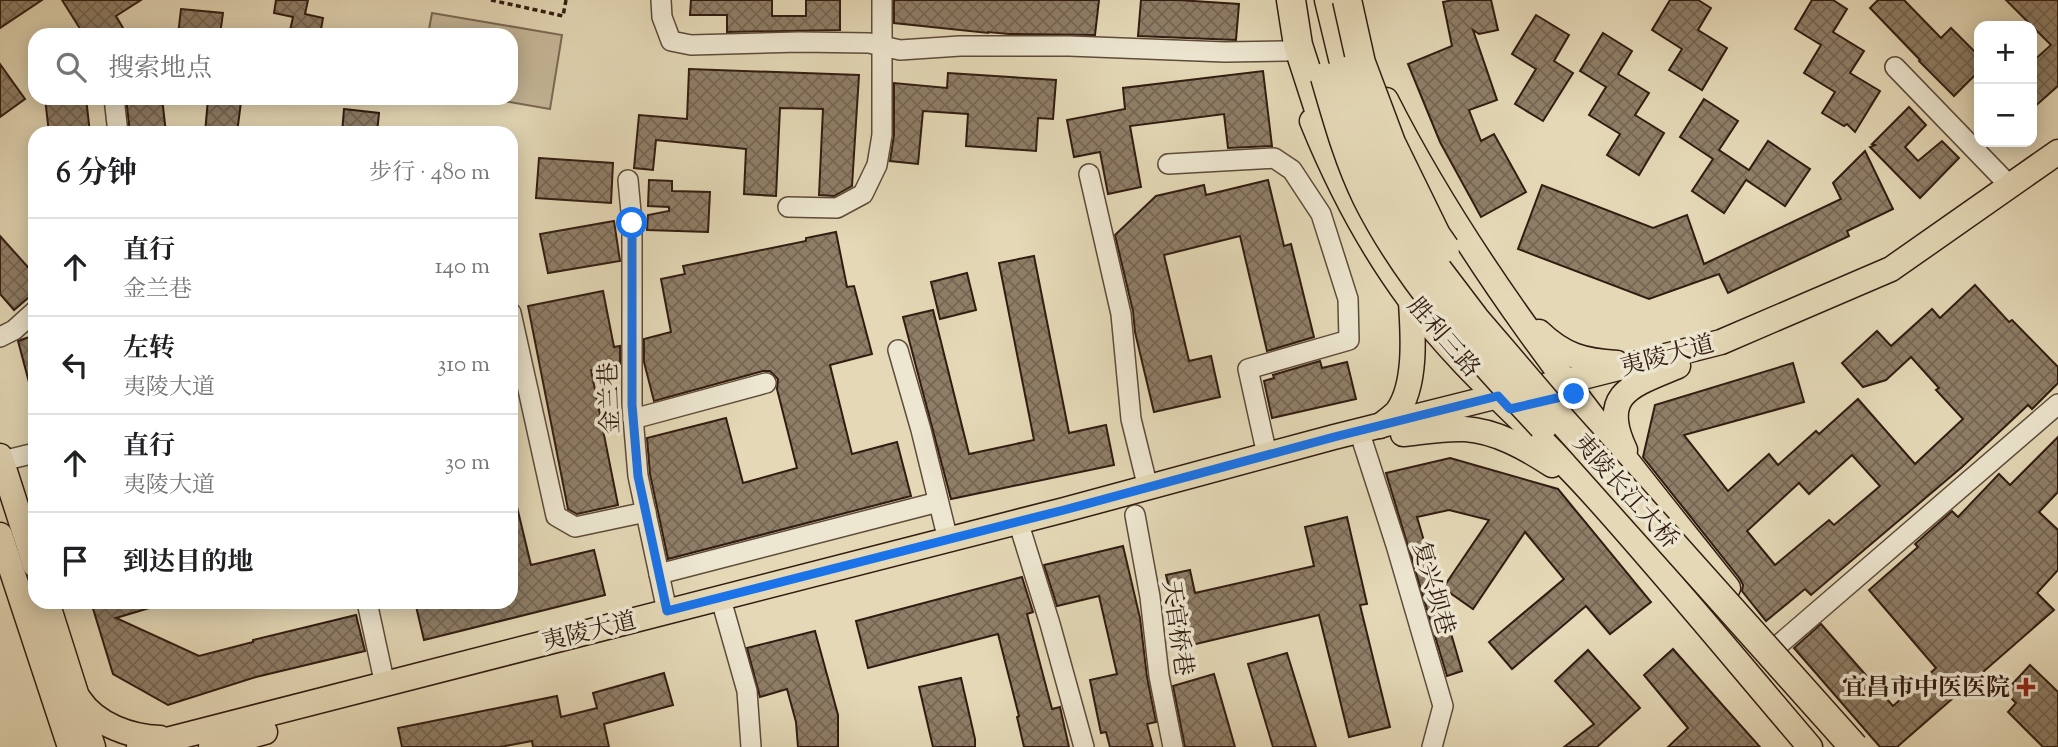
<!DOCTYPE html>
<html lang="zh">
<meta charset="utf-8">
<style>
:root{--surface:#fff;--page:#f2f2f2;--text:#202124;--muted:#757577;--line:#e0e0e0}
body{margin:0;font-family:"Sorts Mill Goudy","Noto Serif SC",serif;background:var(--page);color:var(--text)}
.controls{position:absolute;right:21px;top:21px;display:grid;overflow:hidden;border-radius:14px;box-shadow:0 4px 18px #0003}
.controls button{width:63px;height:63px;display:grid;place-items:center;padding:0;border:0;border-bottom:2px solid var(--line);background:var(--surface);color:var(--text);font:35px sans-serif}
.stop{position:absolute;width:21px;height:21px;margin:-16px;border:5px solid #1a73e8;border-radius:50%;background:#fff}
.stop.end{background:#1a73e8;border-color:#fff;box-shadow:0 2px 7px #0008}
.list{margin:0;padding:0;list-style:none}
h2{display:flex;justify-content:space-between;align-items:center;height:91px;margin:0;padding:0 28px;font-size:30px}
h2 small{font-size:23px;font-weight:400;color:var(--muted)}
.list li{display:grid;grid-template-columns:46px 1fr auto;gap:21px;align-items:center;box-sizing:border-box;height:98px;padding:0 28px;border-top:2px solid var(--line)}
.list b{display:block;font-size:26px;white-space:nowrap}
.list p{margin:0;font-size:23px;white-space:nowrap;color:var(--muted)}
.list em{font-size:23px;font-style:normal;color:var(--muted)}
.icon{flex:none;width:38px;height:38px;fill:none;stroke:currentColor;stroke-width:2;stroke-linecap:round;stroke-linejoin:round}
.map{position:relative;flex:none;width:2058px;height:747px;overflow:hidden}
.search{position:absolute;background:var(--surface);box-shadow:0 4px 18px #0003;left:28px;top:28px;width:490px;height:77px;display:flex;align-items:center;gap:18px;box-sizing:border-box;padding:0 24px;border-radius:21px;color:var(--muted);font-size:26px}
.panel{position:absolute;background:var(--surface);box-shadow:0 4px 18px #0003;left:28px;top:126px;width:490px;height:483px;border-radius:21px}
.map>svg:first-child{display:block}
</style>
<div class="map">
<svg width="2058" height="747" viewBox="0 0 2058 747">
<defs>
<pattern id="building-cross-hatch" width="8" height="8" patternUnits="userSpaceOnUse" patternTransform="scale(1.75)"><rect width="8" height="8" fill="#8f7e67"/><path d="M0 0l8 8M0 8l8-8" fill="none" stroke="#756653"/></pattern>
</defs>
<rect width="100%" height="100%" fill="#e4d8b6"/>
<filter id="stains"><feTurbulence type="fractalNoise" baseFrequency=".00286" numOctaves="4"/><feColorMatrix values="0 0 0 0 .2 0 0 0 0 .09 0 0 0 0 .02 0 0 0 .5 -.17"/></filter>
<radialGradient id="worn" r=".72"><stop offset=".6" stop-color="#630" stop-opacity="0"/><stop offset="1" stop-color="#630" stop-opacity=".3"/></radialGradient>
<path fill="#c6b89a" stroke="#7c6a56" stroke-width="2" d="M432 13 562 35 550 109 486 98H511V35H428Z"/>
<g fill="url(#building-cross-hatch)" stroke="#321c11" stroke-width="2" fill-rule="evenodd">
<path d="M0 0H42L0 28Z"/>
<path d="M62 0H141L116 16 123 28 112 35H84Z"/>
<path d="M276 0H308L305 14 323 18 320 35H289L293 17 274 13Z"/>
<path d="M691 0H772V16H806V0H840V30L727 32V15H690Z"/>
<path d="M894 0H1099L1095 35 1009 34 988 32V33L894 23Z"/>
<path d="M1141 0H1178L1239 4 1236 40 1138 36Z"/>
<path d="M1453 0H1491L1498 30 1479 34 1473 30 1497 100 1469 110 1481 141 1494 134 1526 192 1481 217 1440 142 1408 64 1452 46 1443 2Z"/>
<path d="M1670 0H1698L1711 8 1698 30 1727 48 1702 90 1669 70 1682 49 1652 30Z"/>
<path d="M1812 0H1833L1847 9 1833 32 1864 51 1850 73 1880 91 1855 132 1847 124 1844 126 1822 113 1835 92 1804 73 1821 45 1795 29Z"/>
<path d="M1878 0H1904L1941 38 1951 28 1979 56V71L1954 96 1919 61 1920 60 1870 8Z"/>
<path d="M2006 0H2058V86L2032 109V62L2051 45Z"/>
<path d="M181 9 223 13 220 35H178Z"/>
<path d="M1536 15 1569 35 1554 61 1573 73 1543 121 1515 104 1536 69 1512 54Z"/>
<path d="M1603 33 1632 51 1618 74 1649 93 1635 115 1664 133 1639 175 1607 155 1620 134 1589 115 1606 87 1580 71Z"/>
<path d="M0 64 25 99 0 117Z"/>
<path d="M689 69 859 75 852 186 834 196 819 195 823 109 780 108 776 196 744 194 746 149 656 140 653 170 634 168 639 115 687 119Z"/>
<path d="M1263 71 1272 146 1228 148 1224 114 1130 126 1141 187 1108 194 1100 152 1074 157 1067 120 1125 109 1123 88Z"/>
<path d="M948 73 1056 80 1053 119 1038 118 1036 151 966 146 968 114 923 111 918 164 890 161 894 135V83L947 88Z"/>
<path d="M45 98H86L90 133H49Z"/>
<path d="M126 98H162L166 133H130Z"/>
<path d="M208 99 241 102 237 133H205Z"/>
<path d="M1704 99 1738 121 1719 150 1749 170 1768 141 1810 169 1785 206 1746 180 1724 213 1692 191 1713 159 1680 137Z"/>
<path d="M1909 107 1926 125 1905 147 1918 161 1942 141 1959 158 1920 198 1870 147 1875 145 1872 144Z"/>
<path d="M344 109 379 113 377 133H342Z"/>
<path d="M1865 151 1893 209 1847 231 1849 236 1728 293 1719 274 1649 299 1518 249 1542 185 1653 228 1687 215 1704 264 1841 199 1833 183Z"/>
<path d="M539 158 613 163 611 203 536 198Z"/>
<path d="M649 180 672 181V191L710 192 708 232 647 230 648 215 669 211V207L648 206Z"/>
<path d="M1268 180 1284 246 1291 244 1314 337 1267 351 1240 236 1164 255 1189 361 1211 356 1220 397 1154 412 1135 332 1133 311 1115 235 1156 196 1204 185 1206 195Z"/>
<path d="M614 221 620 261 548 273 540 234Z"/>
<path d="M836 232 847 287 854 286 872 354 830 365 852 454 897 442 911 496 668 559 650 474 647 438 726 418 743 483 797 468 777 389 778 379 770 371H763L654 401 644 362V339L671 332 661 279 685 274 683 266 806 241V238Z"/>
<path d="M0 236 35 275V292L14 310 0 294Z"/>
<path d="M1034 256 1069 433 1106 425 1114 465 951 499 903 317 933 310 969 454 1034 440 999 263Z"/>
<path d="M967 273 976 310 940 319 931 282Z"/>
<path d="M1975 285 2009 322 2012 320 2058 367V383L2032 409 2028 405 1962 467 1811 595 1805 589 1766 621 1742 591 1743 585 1740 579 1643 457 1655 405 1793 363 1804 402 1684 435 1728 491 1769 454 1778 465 1816 431 1819 434 1858 399 1915 464 1963 419 1936 390 1939 388 1911 357 1886 380 1863 387 1842 363 1877 331 1891 346 1932 309 1940 318ZM1852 455 1880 486 1834 525 1829 520 1775 565 1747 531 1799 483 1809 494Z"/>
<path d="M603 291 614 347 620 346V364L591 370 618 505 577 514 568 509 528 306Z"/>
<path d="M35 335V385L30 386 18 341Z"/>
<path d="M1320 361 1322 368 1347 362 1356 399 1272 418 1264 381 1274 378 1273 375Z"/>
<path d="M2058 437V492L2039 512 2058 530V570L2037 593 2054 610 1897 747H1880L1794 648 1821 624 1893 706 1936 668 1869 590 1918 547 1915 544 1952 511 1958 517 1999 474 2010 485Z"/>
<path d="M1450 458 1558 489 1651 602 1610 634 1586 606 1512 669 1489 642 1564 579 1525 532 1473 609 1443 588 1489 520 1449 510 1417 517 1462 671 1447 676 1386 473Z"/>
<path d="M517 507 531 565 594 550 605 595 424 640 415 602H511V508Z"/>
<path d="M1347 517 1367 604 1360 605 1390 727 1349 737 1319 615 1183 647 1166 575 1190 570 1195 593 1314 566 1305 527Z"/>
<path d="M1123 546 1140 618 1147 677 1156 722 1147 724 1153 747H1110L1106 732 1101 733 1090 680 1117 674 1099 596 1057 606 1044 565Z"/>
<path d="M1022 577 1033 612 1027 614 1052 709 1060 707 1069 747H1024L1017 717 1019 716 998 634 868 668 856 621Z"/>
<path d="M91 602H156V606L116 618 199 656 253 642V640L356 615 365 651 256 677 168 705 113 674Z"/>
<path d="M815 631 838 715V747H798L796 722 787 689 760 697 747 648Z"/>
<path d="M1673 649 1718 700 1760 747H1668L1688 728 1644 675Z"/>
<path d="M1588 650 1640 708 1597 747H1564L1594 724 1555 681Z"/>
<path d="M1287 653 1316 747H1273L1248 664Z"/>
<path d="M2030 665 2058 692V747H2043L2008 712 2016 703 2005 692Z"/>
<path d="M664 673 673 705 604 724 609 747H533L532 741 500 747H402L398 728 557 696 561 717 597 708 593 693Z"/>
<path d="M1214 674 1235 747H1185L1173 686Z"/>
<path d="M961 678 975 739V747H933L919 687Z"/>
</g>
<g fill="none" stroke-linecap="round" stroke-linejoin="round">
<defs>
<g id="minor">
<path d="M661 0 662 17 671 41 691 45 799 42 869 43 900 50 960 46H1069L1225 52 1286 51"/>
<path d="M1895 67 2010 186"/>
<path d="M114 98 118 133"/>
<path d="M1168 164 1274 158 1292 170 1321 214 1348 299 1349 340 1248 369 1267 455"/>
<path d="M1089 174 1121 314 1131 419 1148 488"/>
<path d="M628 180 632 223V405L638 476 667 611"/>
<path d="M788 207 837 208 863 194 877 165 882 135V0"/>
<path d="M511 313 556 516 575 527 646 512"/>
<path d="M0 337 14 330 35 311"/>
<path d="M898 350 921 430 948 540"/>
<path d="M633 419 766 383"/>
<path d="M1363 443 1396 545 1443 706 1432 747"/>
<path d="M2 461 35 453"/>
<path d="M1135 515 1150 597 1159 676 1173 747"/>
<path d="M1022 534 1050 624 1084 747"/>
<path d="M659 574 938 502"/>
<path d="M367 602 385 685"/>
<path d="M724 610 747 691 751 747"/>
<path d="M1775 648 2058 404"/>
</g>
<g id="major">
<path d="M1386 100C1476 278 1604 432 1728 588"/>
<path d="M1312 121C1338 185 1370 246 1411 301 1464 372 1534 428 1593 494 1667 576 1738 663 1810 747"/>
<path d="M1539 332C1564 356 1584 361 1617 363"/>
<path d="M1380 426C1385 422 1392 417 1397 412 1417 385 1413 333 1411 302"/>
<path d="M1403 434C1423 432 1444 428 1465 429 1496 431 1526 448 1552 465"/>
<path d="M1625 450C1598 393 1633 385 1678 366"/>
<path d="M0 456 35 565"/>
<path d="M0 535 70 747"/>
<path d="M47 602 93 747"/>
<path d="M79 699C96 725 131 737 160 738"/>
<path d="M139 747 1064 510 1334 437 1498 396 1567 381 1721 342 1891 269 2058 152"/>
<path d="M211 747 265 732"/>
</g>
<g id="highway">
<path d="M1291 0 1298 45 1322 119 1341 152"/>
<path d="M1329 0 1346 71"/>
</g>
</defs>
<use href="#minor" stroke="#5e4b3a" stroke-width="22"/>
<use href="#major" stroke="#321c11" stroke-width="27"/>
<use href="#highway" stroke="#321c11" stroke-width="31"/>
<path stroke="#321c11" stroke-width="3.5" stroke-dasharray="5 3.5" stroke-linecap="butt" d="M491 0 563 16 566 0"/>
<use href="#minor" stroke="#ede6d0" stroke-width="19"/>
<use href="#major" stroke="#e4d8b6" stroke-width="24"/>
<use href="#highway" stroke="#e4d8b6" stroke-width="28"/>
<defs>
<g id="highway-bridge">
<path d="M1347 0 1361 63 1391 143 1436 235 1445 248"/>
<path d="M1346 71 1393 198 1437 269 1475 319 1558 416 1854 747"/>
<path d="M1325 77C1337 118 1348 159 1367 198 1410 284 1478 356 1543 426"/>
</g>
</defs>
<use href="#highway-bridge" stroke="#321c11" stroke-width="31" stroke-linecap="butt"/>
<use href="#highway-bridge" stroke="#e4d8b6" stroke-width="28"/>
</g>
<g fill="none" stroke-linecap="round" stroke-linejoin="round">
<path stroke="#1a73e8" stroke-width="9" d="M632 223V405L638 476 667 611 1064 510 1334 437 1498 396 1510 409 1574 394"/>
</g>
<path fill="#8f2418" stroke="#ede6d0" stroke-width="2.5" d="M2022.5 676.5h7v7h7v7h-7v7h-7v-7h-7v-7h7z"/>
<g text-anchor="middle" stroke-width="7" stroke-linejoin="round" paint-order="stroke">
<g font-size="24" fill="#321c11" stroke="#ede6d0">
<text transform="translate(1444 337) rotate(49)" y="8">胜利三路</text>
<text transform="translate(1667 355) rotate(-15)" y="8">夷陵大道</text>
<text transform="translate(609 398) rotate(-92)" y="8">金兰巷</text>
<text transform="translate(1626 491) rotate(48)" y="8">夷陵长江大桥</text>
<text transform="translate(1434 588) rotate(74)" y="8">复兴坝巷</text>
<text transform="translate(1178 628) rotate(82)" y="8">天官桥巷</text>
<text transform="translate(589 631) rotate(-14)" y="8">夷陵大道</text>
</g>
<g font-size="24" font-weight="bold" fill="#321c11" stroke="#ede6d0" text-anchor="end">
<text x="2010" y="695">宜昌市中医医院</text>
</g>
</g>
<rect width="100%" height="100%" filter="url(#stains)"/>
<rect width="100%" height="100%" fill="url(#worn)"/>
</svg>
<div class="controls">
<button>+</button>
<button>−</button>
</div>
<div class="stop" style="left:632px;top:223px"></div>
<div class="stop end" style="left:1574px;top:394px"></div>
<div class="search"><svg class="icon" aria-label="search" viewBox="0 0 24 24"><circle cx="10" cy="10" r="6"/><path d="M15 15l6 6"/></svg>搜索地点</div>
<section class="panel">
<h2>6 分钟<small>步行 · 480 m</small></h2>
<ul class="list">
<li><svg class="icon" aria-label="ahead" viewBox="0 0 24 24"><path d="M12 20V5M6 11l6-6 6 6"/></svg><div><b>直行</b><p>金兰巷</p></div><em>140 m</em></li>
<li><svg class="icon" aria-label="left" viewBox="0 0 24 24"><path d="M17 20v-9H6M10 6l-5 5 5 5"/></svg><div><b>左转</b><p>夷陵大道</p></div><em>310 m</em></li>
<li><svg class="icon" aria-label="ahead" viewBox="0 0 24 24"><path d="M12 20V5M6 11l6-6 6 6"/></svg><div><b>直行</b><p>夷陵大道</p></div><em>30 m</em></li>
<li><svg class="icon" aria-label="arrive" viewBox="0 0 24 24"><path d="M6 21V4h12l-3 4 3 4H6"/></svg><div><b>到达目的地</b></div></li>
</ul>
</section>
</div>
